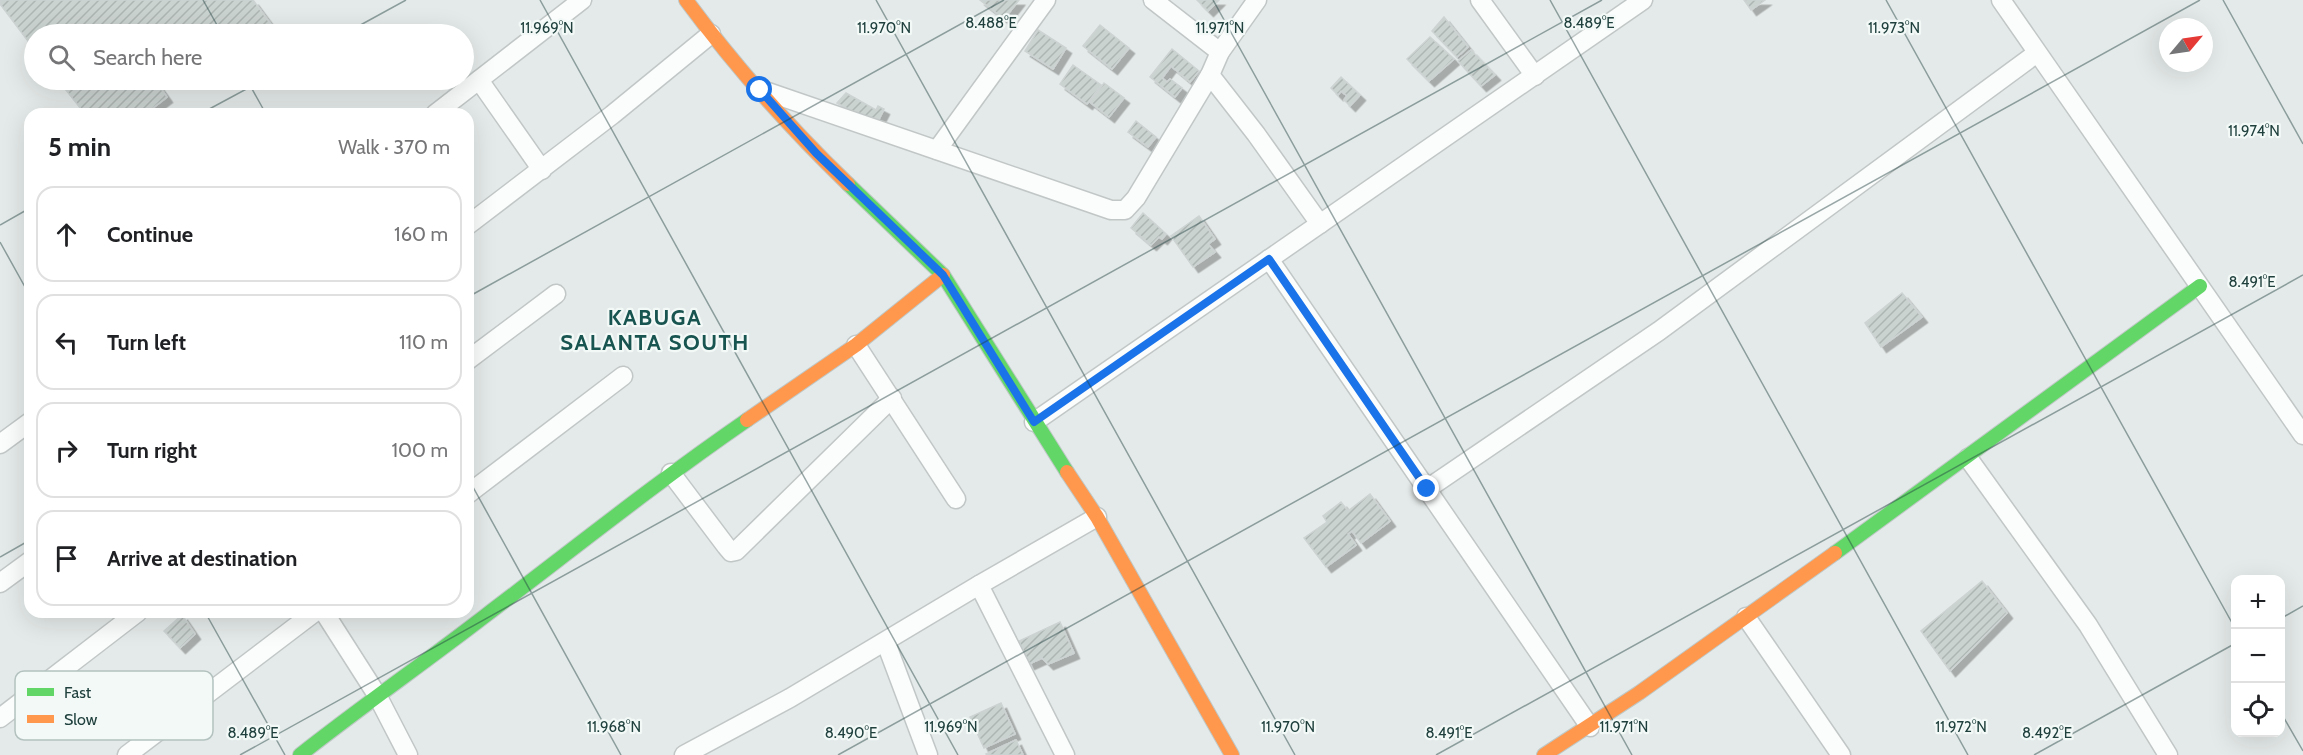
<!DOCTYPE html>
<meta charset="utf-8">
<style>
:root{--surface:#fff;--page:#f6f6f6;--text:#202124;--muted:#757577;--line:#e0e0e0}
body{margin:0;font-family:Cabin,sans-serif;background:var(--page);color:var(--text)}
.controls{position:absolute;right:18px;bottom:18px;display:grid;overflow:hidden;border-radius:12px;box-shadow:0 6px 24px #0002}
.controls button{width:54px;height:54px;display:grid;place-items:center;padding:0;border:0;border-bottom:2px solid var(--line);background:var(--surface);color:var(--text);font:30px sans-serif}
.compass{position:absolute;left:2159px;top:18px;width:54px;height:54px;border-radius:50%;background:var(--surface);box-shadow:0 6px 24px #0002;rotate:61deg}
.stop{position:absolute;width:18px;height:18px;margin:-14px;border:4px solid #1a73e8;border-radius:50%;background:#fff}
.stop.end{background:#1a73e8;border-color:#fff;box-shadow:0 2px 6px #0008}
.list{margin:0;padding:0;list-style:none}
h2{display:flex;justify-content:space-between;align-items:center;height:78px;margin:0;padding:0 24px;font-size:26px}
h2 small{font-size:20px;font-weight:400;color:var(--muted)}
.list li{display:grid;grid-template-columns:39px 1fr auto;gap:18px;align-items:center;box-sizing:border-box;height:96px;margin:0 12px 12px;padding:0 12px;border:2px solid var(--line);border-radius:18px}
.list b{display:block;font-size:22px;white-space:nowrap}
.list em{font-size:20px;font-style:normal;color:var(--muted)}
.icon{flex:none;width:33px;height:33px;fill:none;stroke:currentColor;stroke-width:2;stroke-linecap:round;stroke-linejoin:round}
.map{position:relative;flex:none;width:2303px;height:755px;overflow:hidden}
.search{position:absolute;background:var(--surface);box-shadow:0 6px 24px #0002;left:24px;top:24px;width:450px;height:66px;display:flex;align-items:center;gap:15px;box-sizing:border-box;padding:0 21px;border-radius:33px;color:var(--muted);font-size:22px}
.panel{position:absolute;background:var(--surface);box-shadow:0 6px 24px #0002;left:24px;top:108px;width:450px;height:510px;border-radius:18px}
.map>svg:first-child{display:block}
</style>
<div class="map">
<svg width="2303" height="755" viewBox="0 0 2303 755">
<defs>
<pattern id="building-hatch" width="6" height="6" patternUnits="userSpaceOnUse" patternTransform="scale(1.5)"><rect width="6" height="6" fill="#cbd3d1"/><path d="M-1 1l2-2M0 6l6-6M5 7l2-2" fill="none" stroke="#aeb6b4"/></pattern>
<filter id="shadow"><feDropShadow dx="5.5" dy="5.5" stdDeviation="0" flood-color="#0004"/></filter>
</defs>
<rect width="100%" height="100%" fill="#e4eae9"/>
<g fill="url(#building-hatch)" stroke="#ccd3d2" stroke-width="1.5" filter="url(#shadow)">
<path d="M0 0H253L276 31 272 34H34V49L0 4Z"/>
<path d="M980 0H1019L1004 19Z"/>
<path d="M1197 0H1219L1208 11Z"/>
<path d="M1744 0H1765L1751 10Z"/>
<path d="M1444 17 1468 47 1457 57 1432 31Z"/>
<path d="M1100 25 1129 48 1112 69 1083 46Z"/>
<path d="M1038 30 1066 48 1053 69 1025 51Z"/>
<path d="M1430 37 1454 59 1429 81 1407 59Z"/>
<path d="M1172 49 1199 71 1190 82 1171 66 1162 78 1167 82 1170 79 1182 88 1175 97 1150 77Z"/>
<path d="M1471 50 1495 75 1481 86 1458 61Z"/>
<path d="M1073 65 1101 85 1087 104 1060 84Z"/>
<path d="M1341 77 1360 95 1350 106 1344 100 1347 96 1341 91 1338 95 1331 88Z"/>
<path d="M58 80H155L167 97 145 114H85Z"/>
<path d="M1104 83 1124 98 1109 117 1090 102Z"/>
<path d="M846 93 876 110 878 106 884 109 876 125 837 103Z"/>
<path d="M1136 121 1156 137 1148 147 1128 132Z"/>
<path d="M1143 213 1166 234 1162 239 1159 237 1151 245 1131 228Z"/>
<path d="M1199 216 1215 239 1208 244 1215 252 1193 267 1171 236Z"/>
<path d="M1902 293 1922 317 1881 347 1865 323Z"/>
<path d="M1370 494 1390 521 1361 543 1352 531 1348 534 1356 545 1326 567 1304 538 1327 522 1323 516 1341 502 1348 511Z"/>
<path d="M1982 581 2007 613 1950 671 1921 631Z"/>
<path d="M182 615 195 634 180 648 164 631Z"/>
<path d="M1060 622 1074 653 1048 664 1042 658 1029 664 1019 641Z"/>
<path d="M1001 703 1015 734 984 748 970 717Z"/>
<path d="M1016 740 1023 755H987L986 754Z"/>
</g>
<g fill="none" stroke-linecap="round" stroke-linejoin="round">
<defs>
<g id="street">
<path d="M1153 0 1220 52"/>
<path d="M1480 0 1535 76"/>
<path d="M2001 0 2303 435"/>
<path d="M1210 75 1256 134 1320 224"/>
<path d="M479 80 542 170"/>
<path d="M762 90 1111 210H1125L1136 198 1210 75 1220 52 1257 0"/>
<path d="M435 114 582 0"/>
<path d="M937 150 1046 0"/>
<path d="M468 225 612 115 711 34"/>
<path d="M1269 259 1590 727"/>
<path d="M856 345 956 499"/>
<path d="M468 360 556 294"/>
<path d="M1034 422 1643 0"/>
<path d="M0 444 30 422"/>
<path d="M1968 458 2088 625 2168 755"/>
<path d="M671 473 726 546 731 552 736 551 892 398"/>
<path d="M1427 489 1659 331 2037 53"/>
<path d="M468 494 623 376"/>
<path d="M0 583 30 561"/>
<path d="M979 585 1065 755"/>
<path d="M324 612 377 695 408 755"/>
<path d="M1746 617 1841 755"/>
<path d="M886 643 928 755"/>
<path d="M0 718 138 612"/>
<path d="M127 755 315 612"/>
<path d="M684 755 790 698 979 585 1097 517"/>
</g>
<g id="fast">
<path d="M848 184 943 275 1067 472"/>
<path d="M1835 553 2200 286"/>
<path d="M300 755C361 707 424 663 485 616 572 550 657 482 747 420"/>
</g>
<g id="slow">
<path d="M686 0C734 65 789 127 848 184"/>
<path d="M747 420 856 345 943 275"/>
<path d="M1067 472 1097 517 1232 755"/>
<path d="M1544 755 1639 693 1835 553"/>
</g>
</defs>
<use href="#street" stroke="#c1c7c6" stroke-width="21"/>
<use href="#fast" stroke="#bfc8c6" stroke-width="16"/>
<use href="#slow" stroke="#bfc8c6" stroke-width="16"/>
<use href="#street" stroke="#fbfcfc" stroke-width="18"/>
<use href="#fast" stroke="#63d668" stroke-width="14"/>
<use href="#slow" stroke="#ff974d" stroke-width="14"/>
</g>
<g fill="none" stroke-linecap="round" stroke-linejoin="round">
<path stroke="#1a73e8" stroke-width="8" d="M760 90 816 153 943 275 1034 422 1269 259 1427 489"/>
</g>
<path fill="none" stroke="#1f403d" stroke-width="1.5" stroke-opacity="0.45" d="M203 0 222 34M540 0 958 755M876 0 1295 755M1213 0 1632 755M1550 0 1968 755M1886 0 2236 630M2223 0 2303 144M344 34 406 0M247 80 266 114M200 114 263 80M0 225 30 208M0 242 30 296M468 297 1004 0M468 478 621 755M0 557 30 540M205 612 285 755M2280 619 2303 606M2280 711 2303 751M240 755 1602 0M838 755 2200 0M1436 755 2303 275M2034 755 2236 643"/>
<g text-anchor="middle" stroke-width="4.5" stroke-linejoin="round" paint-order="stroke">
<g font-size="22" font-weight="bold" letter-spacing="1.5" fill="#185450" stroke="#f2f9f7">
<text x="655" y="325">KABUGA<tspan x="655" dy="25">SALANTA SOUTH</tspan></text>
</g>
</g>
<rect x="15" y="671" width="198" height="69" rx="9" fill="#f2f9f7" stroke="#b3c2bf" stroke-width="1.5"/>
<rect x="27" y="688" width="27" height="8" fill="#63d668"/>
<rect x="27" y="715" width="27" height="8" fill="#ff974d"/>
<g font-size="16" fill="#1f403d">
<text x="64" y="698">Fast</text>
<text x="64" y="725">Slow</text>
</g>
<g font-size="15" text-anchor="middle" fill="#1f403d" stroke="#f2f9f7" stroke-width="4.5" stroke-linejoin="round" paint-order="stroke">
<text x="991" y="28">8.488°E</text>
<text x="1589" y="28">8.489°E</text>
<text x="547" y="33">11.969°N</text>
<text x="884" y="33">11.970°N</text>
<text x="1220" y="33">11.971°N</text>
<text x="1894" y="33">11.973°N</text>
<text x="2254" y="136">11.974°N</text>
<text x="2252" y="287">8.491°E</text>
<text x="614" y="732">11.968°N</text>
<text x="951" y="732">11.969°N</text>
<text x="1288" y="732">11.970°N</text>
<text x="1624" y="732">11.971°N</text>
<text x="1961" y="732">11.972°N</text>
<text x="253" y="738">8.489°E</text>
<text x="851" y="738">8.490°E</text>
<text x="1449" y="738">8.491°E</text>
<text x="2047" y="738">8.492°E</text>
</g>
</svg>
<div class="controls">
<button>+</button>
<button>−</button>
<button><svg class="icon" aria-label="locate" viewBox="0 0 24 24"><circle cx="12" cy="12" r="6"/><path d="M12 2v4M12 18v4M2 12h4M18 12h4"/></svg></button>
</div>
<svg class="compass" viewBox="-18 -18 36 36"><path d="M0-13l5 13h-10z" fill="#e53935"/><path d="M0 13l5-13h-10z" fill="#757577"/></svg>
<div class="stop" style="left:760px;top:90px"></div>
<div class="stop end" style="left:1427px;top:489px"></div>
<div class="search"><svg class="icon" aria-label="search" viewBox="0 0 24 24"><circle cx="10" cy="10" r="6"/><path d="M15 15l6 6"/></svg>Search here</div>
<section class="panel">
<h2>5 min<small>Walk · 370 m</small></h2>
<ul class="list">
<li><svg class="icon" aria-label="ahead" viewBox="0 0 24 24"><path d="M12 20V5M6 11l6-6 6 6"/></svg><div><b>Continue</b></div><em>160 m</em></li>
<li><svg class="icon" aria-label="left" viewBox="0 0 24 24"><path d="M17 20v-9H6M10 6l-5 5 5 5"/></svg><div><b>Turn left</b></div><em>110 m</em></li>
<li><svg class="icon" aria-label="right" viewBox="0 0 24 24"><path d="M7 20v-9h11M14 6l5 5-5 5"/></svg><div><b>Turn right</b></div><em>100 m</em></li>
<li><svg class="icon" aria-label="arrive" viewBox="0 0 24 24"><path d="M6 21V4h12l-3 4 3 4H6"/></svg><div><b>Arrive at destination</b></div></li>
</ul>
</section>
</div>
